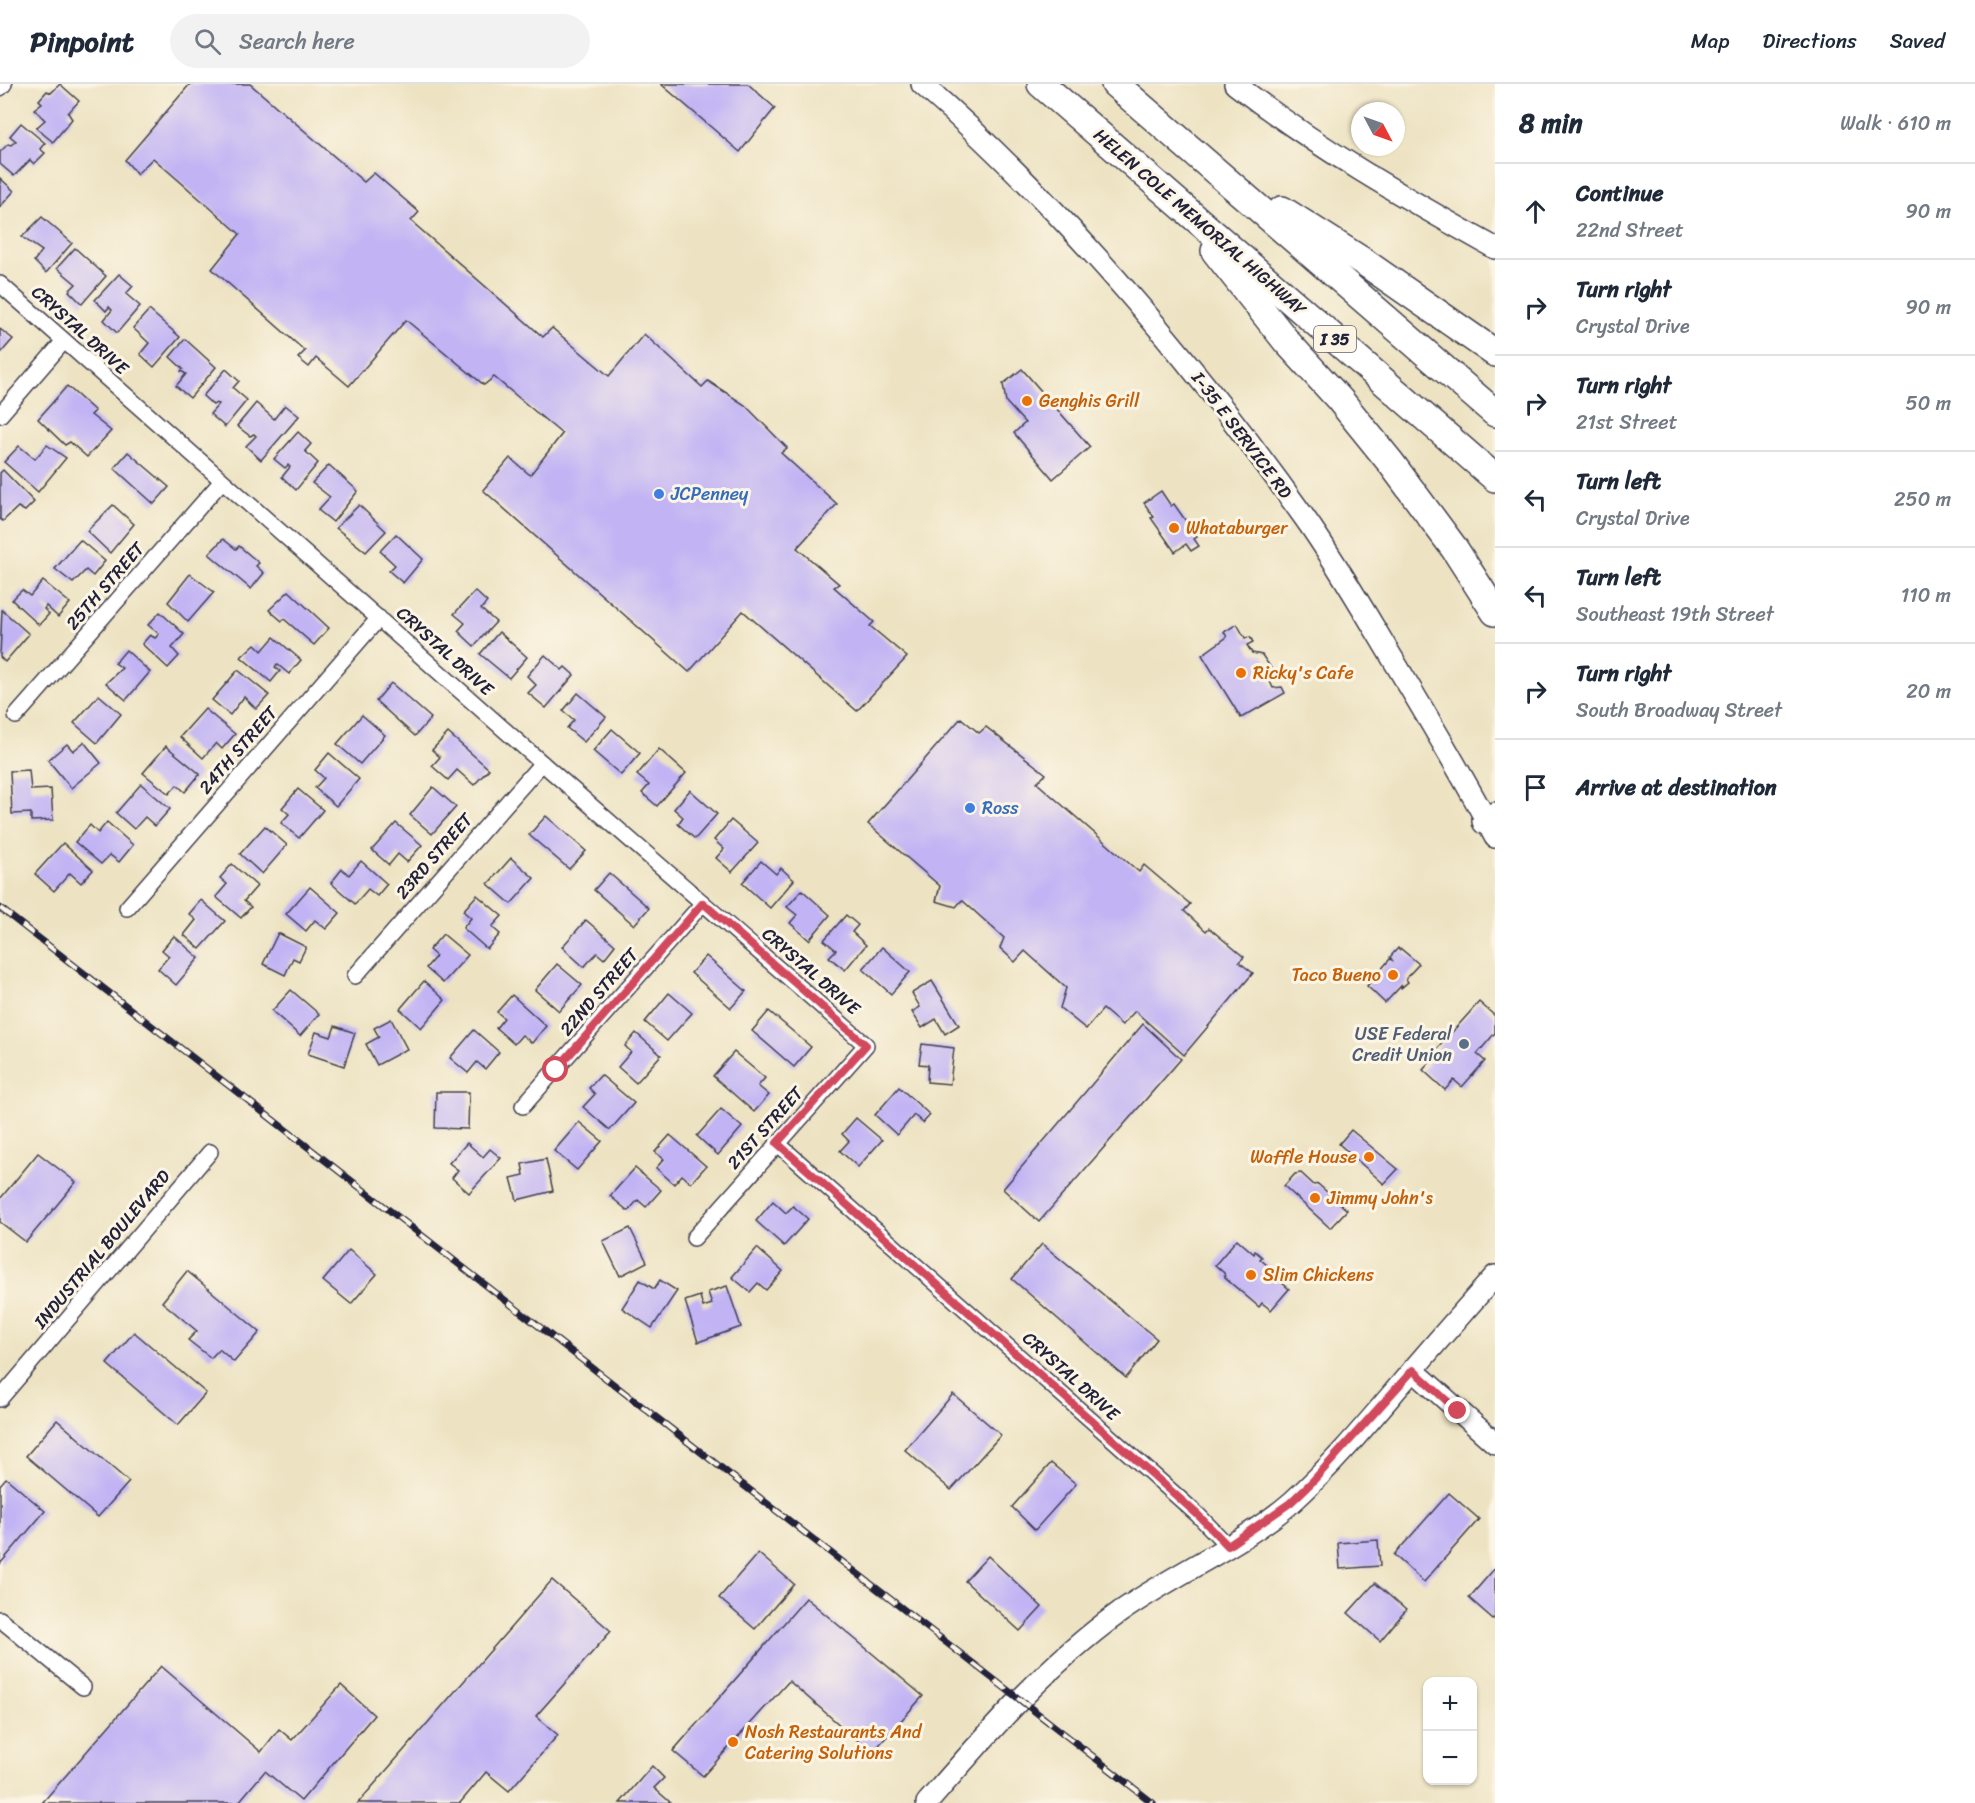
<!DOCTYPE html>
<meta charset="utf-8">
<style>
:root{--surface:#fff;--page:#f2f2f3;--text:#1f2937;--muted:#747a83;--line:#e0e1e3}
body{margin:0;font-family:Sriracha,sans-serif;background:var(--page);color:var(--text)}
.controls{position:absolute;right:18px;bottom:18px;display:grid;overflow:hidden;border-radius:12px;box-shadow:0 2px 4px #0004}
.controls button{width:54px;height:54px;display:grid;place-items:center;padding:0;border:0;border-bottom:2px solid var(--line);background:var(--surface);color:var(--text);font:30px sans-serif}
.compass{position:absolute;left:1351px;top:18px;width:54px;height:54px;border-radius:50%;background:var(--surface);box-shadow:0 2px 4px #0004;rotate:131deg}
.stop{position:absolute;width:18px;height:18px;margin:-14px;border:4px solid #d1495b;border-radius:50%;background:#fff}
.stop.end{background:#d1495b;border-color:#fff;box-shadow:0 2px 6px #0008}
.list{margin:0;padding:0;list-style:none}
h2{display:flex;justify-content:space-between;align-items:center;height:78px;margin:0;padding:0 24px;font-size:26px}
h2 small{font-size:20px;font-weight:400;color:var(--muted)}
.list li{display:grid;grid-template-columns:39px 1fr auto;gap:18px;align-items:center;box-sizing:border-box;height:96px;padding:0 24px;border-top:2px solid var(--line)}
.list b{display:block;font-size:22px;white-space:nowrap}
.list p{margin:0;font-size:20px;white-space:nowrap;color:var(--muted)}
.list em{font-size:20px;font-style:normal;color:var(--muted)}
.icon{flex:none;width:33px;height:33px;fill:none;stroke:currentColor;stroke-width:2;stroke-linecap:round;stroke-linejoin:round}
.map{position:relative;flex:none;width:1495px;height:1719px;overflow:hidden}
header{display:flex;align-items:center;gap:36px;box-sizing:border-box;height:84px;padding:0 30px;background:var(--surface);border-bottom:2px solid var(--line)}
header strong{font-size:28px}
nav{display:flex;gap:33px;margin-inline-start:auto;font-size:21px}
.search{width:420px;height:54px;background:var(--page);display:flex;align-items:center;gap:15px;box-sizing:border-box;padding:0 21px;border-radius:33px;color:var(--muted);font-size:22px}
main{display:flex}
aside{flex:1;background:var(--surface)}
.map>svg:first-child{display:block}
</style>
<header>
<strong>Pinpoint</strong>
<div class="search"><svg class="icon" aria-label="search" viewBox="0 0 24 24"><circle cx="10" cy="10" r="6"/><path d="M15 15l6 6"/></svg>Search here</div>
<nav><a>Map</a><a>Directions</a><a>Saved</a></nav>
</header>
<main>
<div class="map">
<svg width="1495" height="1719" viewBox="0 0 1495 1719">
<rect width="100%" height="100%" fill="#fcf5e5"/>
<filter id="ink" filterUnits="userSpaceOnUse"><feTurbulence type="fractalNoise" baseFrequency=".0167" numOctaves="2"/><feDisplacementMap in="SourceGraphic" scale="12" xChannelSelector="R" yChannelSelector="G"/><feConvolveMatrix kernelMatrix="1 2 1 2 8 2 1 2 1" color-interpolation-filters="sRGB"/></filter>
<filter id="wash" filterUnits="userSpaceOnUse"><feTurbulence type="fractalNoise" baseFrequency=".008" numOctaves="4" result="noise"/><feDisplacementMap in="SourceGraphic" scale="24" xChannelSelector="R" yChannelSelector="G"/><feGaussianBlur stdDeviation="1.35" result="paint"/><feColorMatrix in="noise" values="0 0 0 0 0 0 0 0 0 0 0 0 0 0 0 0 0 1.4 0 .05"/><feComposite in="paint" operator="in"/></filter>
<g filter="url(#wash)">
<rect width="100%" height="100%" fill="#ede3c3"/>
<g id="blocks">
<g fill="#c1b3f4">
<path d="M60 0 79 17 68 29 72 35 53 58 36 44 45 36 34 25 42 19 39 16 47 7 51 9Z"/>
<path d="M190 0H250L364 98 374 89 419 128 411 137 543 253 552 244 609 292 644 250 702 303 708 297 745 321 787 364 781 369 837 420 797 464 839 500 834 503 874 538 870 542 907 573 857 627 743 527 689 588 483 406 510 374 530 391 562 350 494 293 484 301 406 236 349 302 316 274 309 283 298 274 305 267 212 185 240 150 153 74 137 90 125 76Z"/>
<path d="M661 0H748L775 24 740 68Z"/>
<path d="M21 39 45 59 40 65 45 69 34 80 30 76 14 92 0 80V68L8 60 11 61 16 57 10 52Z"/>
<path d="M0 94 14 107 0 123Z"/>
<path d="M42 133 72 159 46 189 34 177 42 167 22 153Z"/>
<path d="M75 164 106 192 82 220 69 207 76 200 57 184Z"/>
<path d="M119 190 133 202 126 210 140 222 117 249 104 236 112 226 109 223 106 227 95 216Z"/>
<path d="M149 226 180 253 154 283 140 270 149 259 133 244Z"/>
<path d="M0 245 13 255 0 270Z"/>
<path d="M185 255 216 283 190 314 176 302 186 290 181 287 183 285 170 273Z"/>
<path d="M226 285 239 297 233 304 247 316 225 343 210 330 219 320 216 319 213 321 203 312Z"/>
<path d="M1022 285 1090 363 1053 395 1014 349 1025 339 1006 318 1003 300Z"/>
<path d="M67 302 95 327 91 331 111 347 87 373 70 358 65 361 38 335Z"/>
<path d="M256 319 274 335 285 321 299 332 261 376 246 362 256 352 254 350 250 352 237 342Z"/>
<path d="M298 348 311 360 305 367 318 379 296 406 282 393 290 383 288 381 285 384 274 375Z"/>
<path d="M47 361 66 374 38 408 4 378 19 362 35 375Z"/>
<path d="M128 368 169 403 154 420 114 384Z"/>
<path d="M329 381 358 407 333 438 318 426 330 413 312 399Z"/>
<path d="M3 386 34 418 25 427 18 423 3 437 0 435V389Z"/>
<path d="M1161 407 1171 422 1174 420 1197 453 1194 455 1199 462 1191 467 1186 460 1175 468 1151 434 1154 433 1144 419Z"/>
<path d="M113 421 134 440 110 469 87 447Z"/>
<path d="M359 421 386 447 366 468 336 444Z"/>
<path d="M396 450 423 475 403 499 389 487 395 481 380 467Z"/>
<path d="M223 455 236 465 239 462 259 479 256 482 264 489 251 505 209 470Z"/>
<path d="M80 456 105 477 93 492 86 486 73 499 55 485Z"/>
<path d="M190 490 214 508 188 538 168 518Z"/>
<path d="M43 497 70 519 58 533 46 522 44 525 49 530 39 541 12 516 22 506 30 512Z"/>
<path d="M289 507 329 544 314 561 284 535 282 537 269 526Z"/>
<path d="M475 507 487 518 481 525 496 538 474 562 458 547 465 539 454 530Z"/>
<path d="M2 526 29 550 5 578 0 573Z"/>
<path d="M160 528 184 550 172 564 179 572 168 584 142 560 150 551 155 554 159 550 148 541Z"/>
<path d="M1237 540 1245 554 1250 553 1253 558 1247 561 1252 569 1262 571 1271 584 1268 593 1273 604 1282 603 1285 609 1241 634 1202 571 1227 553 1224 548Z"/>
<path d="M499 548 527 573 509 594 480 570Z"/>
<path d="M274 553 301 576 289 590 277 580 275 583 280 587 271 598 241 573 255 560 262 567Z"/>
<path d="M126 566 150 588 126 616 106 599 122 584 115 579Z"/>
<path d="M545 571 562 586 565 583 574 591 546 624 528 609 536 601 527 592Z"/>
<path d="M238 586 269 611 256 625 244 613 230 631 212 616Z"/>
<path d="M391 599 431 634 415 652 376 617Z"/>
<path d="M578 609 606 633 584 658 567 644 574 636 563 627Z"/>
<path d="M99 611 121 630 97 659 74 639Z"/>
<path d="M205 625 235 650 222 665 216 659 203 674 180 653Z"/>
<path d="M362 631 385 651 360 680 337 660Z"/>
<path d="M961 634 979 649 986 643 1046 690 1037 699 1139 788 1144 781 1190 820 1184 827 1206 847 1209 844 1244 873 1239 878 1253 889 1184 971 1135 927 1122 941 1103 925 1086 945 1060 924 1066 904 1025 867 1015 878 1000 864 1004 854 962 816 956 823 936 817 940 802 868 740Z"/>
<path d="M612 645 640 669 621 691 593 667Z"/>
<path d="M448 649 489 685 474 701 457 686 448 696 432 682 440 673 432 666Z"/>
<path d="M84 658 101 679 71 704 48 676 67 660 73 667Z"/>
<path d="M166 662 200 690 185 708 177 701 169 710 143 689Z"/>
<path d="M659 665 686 689 657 722 642 709 649 701 637 691Z"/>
<path d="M329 669 359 695 336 722 315 704 324 694 315 686Z"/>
<path d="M29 686 31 706 51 705 53 736 31 737V729L12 730 10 687Z"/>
<path d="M141 700 170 725 155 742 145 733 134 745 116 729Z"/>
<path d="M433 703 456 723 432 750 410 731Z"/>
<path d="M298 705 323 726 299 754 281 739 289 730 282 724Z"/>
<path d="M690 706 717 730 695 755 678 740 683 733 674 725Z"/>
<path d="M546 732 586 767 569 785 529 751Z"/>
<path d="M731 736 758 759 732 788 716 774 724 765 714 756Z"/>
<path d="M107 738 133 761 119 778 110 771 101 780 75 758 90 741 98 749Z"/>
<path d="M396 739 422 761 407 778 398 770 389 781 372 766Z"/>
<path d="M265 742 287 761 262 790 240 770Z"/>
<path d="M63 759 93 786 81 799 70 789 54 807 35 790Z"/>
<path d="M511 774 534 794 511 820 488 800Z"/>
<path d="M361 777 387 800 377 812 368 805 355 820 331 799 342 785 349 791Z"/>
<path d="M761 777 776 790 781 784 794 796 770 824 742 799Z"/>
<path d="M232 780 257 802 244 817 251 823 241 834 216 813 227 800 220 794Z"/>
<path d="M609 789 649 824 634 841 594 806Z"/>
<path d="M310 803 340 829 326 845 315 836 306 847 286 830Z"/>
<path d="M802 806 830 831 809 856 790 839 797 831 787 823Z"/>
<path d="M477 811 502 832 492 843 500 850 487 865 463 844 471 834 463 827Z"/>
<path d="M201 816 225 837 200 865 184 851 196 836 189 830Z"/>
<path d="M846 831 858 841 852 848 866 861 845 886 829 873 836 866 824 856Z"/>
<path d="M586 836 615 861 604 875 597 869 584 883 562 863Z"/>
<path d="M278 849 306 863 299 877 293 874 285 891 263 880Z"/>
<path d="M443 850 468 871 443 899 426 884 436 872 429 866Z"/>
<path d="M174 852 199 874 176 901 158 885 169 872 162 866Z"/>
<path d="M882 863 910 888 891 910 863 885Z"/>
<path d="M1398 864 1399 866 1401 865 1419 880 1407 893 1406 895 1408 898 1401 904V902L1385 919 1367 902 1390 875 1392 876 1390 873Z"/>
<path d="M706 872 746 907 731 924 691 889Z"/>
<path d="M557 880 582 901 559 927 535 906Z"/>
<path d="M424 897 445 916 421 944 400 925Z"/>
<path d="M932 897 959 941 945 950 936 935 922 944 912 928 920 923 912 909Z"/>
<path d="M291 906 319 930 300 952 272 927Z"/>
<path d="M669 909 692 929 667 957 645 938Z"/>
<path d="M512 911 546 942 532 959 522 951 514 960 496 944 504 934 497 928Z"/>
<path d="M1479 918 1495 932V949L1477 970 1485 977 1462 1003 1454 996 1445 1006 1423 986 1430 978 1428 975Z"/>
<path d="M769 927 811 963 794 983 752 947Z"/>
<path d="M391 935 407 965 377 981 366 960 379 953 374 944Z"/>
<path d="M1143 940 1181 975 1039 1138 1003 1105Z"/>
<path d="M335 942 355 949 344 982 308 970 316 948 331 953Z"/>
<path d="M474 946 499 968 485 985 477 978 468 989 450 974Z"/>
<path d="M636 949 661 971 636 999 618 983 631 968 625 962Z"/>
<path d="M922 960 954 964 950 1000 927 998 928 981 919 980Z"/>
<path d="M734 968 765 994 758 1002 769 1011 754 1028 713 992Z"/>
<path d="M601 991 634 1019 610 1046 583 1023 595 1010 589 1004Z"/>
<path d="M899 1003 930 1031 923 1039 914 1031 897 1051 875 1031Z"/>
<path d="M436 1008H469L468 1045 435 1044Z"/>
<path d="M721 1025 742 1043 718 1071 697 1052Z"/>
<path d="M856 1034 882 1056 858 1083 840 1067 849 1057 842 1050Z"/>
<path d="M579 1038 602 1057 577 1086 554 1067Z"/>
<path d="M1351 1046 1398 1085 1384 1100 1339 1060Z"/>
<path d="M670 1051 706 1082 691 1099 682 1091 674 1100 656 1084 664 1075 655 1068Z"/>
<path d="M467 1059 483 1073 490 1065 501 1074 469 1109 452 1094 458 1086 449 1079Z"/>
<path d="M38 1069 76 1098 26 1158 0 1138V1115Z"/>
<path d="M546 1075 553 1107 517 1116 511 1094 524 1091 522 1080Z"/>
<path d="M635 1084 661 1106 646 1123 638 1116 628 1127 610 1112Z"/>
<path d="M1301 1089 1314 1101 1318 1100 1347 1126 1330 1144 1284 1102 1295 1090Z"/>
<path d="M773 1117 786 1129 793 1122 808 1135 784 1162 756 1137Z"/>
<path d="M630 1144 647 1178 620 1192 603 1157Z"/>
<path d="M1237 1155 1254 1170 1255 1167 1262 1173 1260 1175 1282 1194 1280 1197 1289 1205 1271 1226 1262 1219 1259 1223 1225 1194 1224 1189 1215 1181Z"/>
<path d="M1042 1160 1157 1255 1126 1294 1012 1195Z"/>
<path d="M757 1164 783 1187 766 1206 758 1199 750 1208 732 1193Z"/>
<path d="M349 1166 377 1190 351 1220 323 1197Z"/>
<path d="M187 1187 260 1248 234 1278 219 1265 211 1274 188 1256 197 1247 162 1218Z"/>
<path d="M640 1196 654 1205 660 1196 677 1207 652 1244 622 1224Z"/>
<path d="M727 1202 741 1243 698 1258 685 1217 700 1212 703 1223 712 1220 708 1208Z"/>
<path d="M134 1248 206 1309 178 1341 107 1280Z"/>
<path d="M953 1310 1001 1351 951 1406 905 1366Z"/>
<path d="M57 1336 129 1398 98 1433 26 1372Z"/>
<path d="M1051 1379 1076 1400 1035 1446 1012 1423Z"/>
<path d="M6 1394 45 1427 0 1480V1401Z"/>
<path d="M1449 1409 1479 1435 1424 1498 1394 1471Z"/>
<path d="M1378 1456 1380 1482 1340 1485 1338 1459Z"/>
<path d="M758 1469 794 1500 755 1545 719 1514Z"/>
<path d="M988 1472 1042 1523 1020 1547 965 1497Z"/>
<path d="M1495 1484V1533L1493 1535 1469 1514Z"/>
<path d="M552 1496 611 1547 536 1632 558 1651 509 1707 486 1688 460 1719H358Z"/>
<path d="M1375 1499 1406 1526 1380 1557 1348 1529Z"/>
<path d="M806 1514 923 1612 872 1669 789 1597 703 1692 673 1667Z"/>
<path d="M161 1582 261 1668 279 1645 292 1656 341 1601 374 1631 301 1717 265 1687 238 1719H42Z"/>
<path d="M652 1682 664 1694 654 1704 671 1719H620Z"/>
</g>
</g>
</g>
<g filter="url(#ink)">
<use href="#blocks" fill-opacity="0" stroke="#403f4f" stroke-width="1.5"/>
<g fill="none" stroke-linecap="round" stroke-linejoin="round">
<defs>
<g id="street">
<path d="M0 4 4 0"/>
<path d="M0 200 542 679 866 961 694 1154"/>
<path d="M0 331 64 257"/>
<path d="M16 632 222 397"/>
<path d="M127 824 379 534"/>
<path d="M355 892 542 679"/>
<path d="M523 1022 703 819"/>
<path d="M777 1059 1151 1389 1198 1431 1228 1462"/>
<path d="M0 1315 210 1068"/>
<path d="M0 1535 83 1603"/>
</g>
<g id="secondary">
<path d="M922 0C1068 128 1192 276 1304 433 1339 482 1369 536 1400 587 1433 642 1466 697 1495 753"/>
<path d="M1235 0C1316 63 1405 114 1495 164"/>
<path d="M1413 1286 1495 1359"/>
<path d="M927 1719C987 1650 1045 1582 1120 1528 1175 1489 1242 1461 1292 1418 1331 1383 1366 1341 1400 1301 1431 1264 1463 1228 1495 1192"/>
</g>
<g id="highway">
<path d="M1041 0 1495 394"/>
<path d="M1115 0 1495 329"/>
<path d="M1282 126 1367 180 1495 269"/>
<path d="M1215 167 1287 258 1340 316 1391 379 1454 464 1495 528"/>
<path d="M1486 737 1495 732"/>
</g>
</defs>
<use href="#street" stroke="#403f4f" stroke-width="18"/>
<use href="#secondary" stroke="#403f4f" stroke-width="24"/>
<use href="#highway" stroke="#403f4f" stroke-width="30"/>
<use href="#street" stroke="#fff" stroke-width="15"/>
<use href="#secondary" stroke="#fff" stroke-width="21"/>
<use href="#highway" stroke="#fff" stroke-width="27"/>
<defs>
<path id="rail" d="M0 824 1153 1719"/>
</defs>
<use href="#rail" stroke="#22223b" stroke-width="7"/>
<use href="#rail" stroke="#fcf5e5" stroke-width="4.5" stroke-dasharray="14" stroke-linecap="butt"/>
</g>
</g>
<g fill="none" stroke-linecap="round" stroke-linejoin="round" filter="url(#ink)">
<path stroke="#d1495b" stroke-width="8" d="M556 986 703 819 866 961 777 1059 1151 1389 1198 1431 1228 1462 1290 1419 1312 1398 1413 1286 1458 1327"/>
</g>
<g fill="#e8710a" stroke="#fcf5e5" stroke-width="2">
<circle cx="1027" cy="317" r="6"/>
<circle cx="1174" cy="444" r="6"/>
<circle cx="1241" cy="589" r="6"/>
<circle cx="1393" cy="891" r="6"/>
<circle cx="1369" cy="1073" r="6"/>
<circle cx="1315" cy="1114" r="6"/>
<circle cx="1251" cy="1191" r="6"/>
<circle cx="733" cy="1658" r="6"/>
</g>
<g fill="#3f7fe0" stroke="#fcf5e5" stroke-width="2">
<circle cx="659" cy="410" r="6"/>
<circle cx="970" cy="724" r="6"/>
</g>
<circle fill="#5c6f8a" stroke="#fcf5e5" stroke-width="2" cx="1464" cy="960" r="6"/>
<g text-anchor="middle" stroke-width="6" stroke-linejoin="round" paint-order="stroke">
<rect fill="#fcf5e5" stroke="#63616e" stroke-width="1.5" x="1314" y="242" width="42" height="26" rx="4.5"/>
<g font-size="16" font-weight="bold" fill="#22223b">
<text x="1335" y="261">I 35</text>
</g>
<g font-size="18" fill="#22223b" stroke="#fcf5e5">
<text transform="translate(1200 138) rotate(41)" y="6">HELEN COLE MEMORIAL HIGHWAY</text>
<text transform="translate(80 246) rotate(42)" y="6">CRYSTAL DRIVE</text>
<text transform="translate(1242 351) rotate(53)" y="6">I-35 E SERVICE RD</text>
<text transform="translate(105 502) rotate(-49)" y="6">25TH STREET</text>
<text transform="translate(445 567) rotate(42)" y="6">CRYSTAL DRIVE</text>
<text transform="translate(238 666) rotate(-49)" y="6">24TH STREET</text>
<text transform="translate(434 772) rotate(-49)" y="6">23RD STREET</text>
<text transform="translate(811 887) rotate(41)" y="6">CRYSTAL DRIVE</text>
<text transform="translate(599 908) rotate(-49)" y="6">22ND STREET</text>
<text transform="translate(765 1044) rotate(-48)" y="6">21ST STREET</text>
<text transform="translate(102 1165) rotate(-50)" y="6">INDUSTRIAL BOULEVARD</text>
<text transform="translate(1071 1292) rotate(42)" y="6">CRYSTAL DRIVE</text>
</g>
<g font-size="18" fill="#c56008" stroke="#fcf5e5" text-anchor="start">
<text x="1039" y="323">Genghis Grill</text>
<text x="1186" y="450">Whataburger</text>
<text x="1253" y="595">Ricky's Cafe</text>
<text x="1381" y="897" text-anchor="end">Taco Bueno</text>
<text x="1357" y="1079" text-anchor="end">Waffle House</text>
<text x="1327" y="1120">Jimmy John's</text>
<text x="1263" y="1197">Slim Chickens</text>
<text x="745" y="1654">Nosh Restaurants And<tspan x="745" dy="21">Catering Solutions</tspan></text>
</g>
<g font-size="18" fill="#366cbe" stroke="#fcf5e5" text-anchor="start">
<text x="671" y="416">JCPenney</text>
<text x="982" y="730">Ross</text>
</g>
<g font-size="18" fill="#4e5e75" stroke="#fcf5e5" text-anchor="end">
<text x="1452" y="956">USE Federal<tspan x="1452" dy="21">Credit Union</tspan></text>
</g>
</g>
</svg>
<div class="controls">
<button>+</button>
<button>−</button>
</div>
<svg class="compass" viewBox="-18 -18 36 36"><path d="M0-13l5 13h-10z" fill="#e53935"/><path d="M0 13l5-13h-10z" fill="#747a83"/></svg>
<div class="stop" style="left:556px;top:986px"></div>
<div class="stop end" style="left:1458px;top:1327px"></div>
</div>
<aside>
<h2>8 min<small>Walk · 610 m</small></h2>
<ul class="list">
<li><svg class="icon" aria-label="ahead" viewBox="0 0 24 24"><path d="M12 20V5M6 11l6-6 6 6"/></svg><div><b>Continue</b><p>22nd Street</p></div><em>90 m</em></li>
<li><svg class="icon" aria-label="right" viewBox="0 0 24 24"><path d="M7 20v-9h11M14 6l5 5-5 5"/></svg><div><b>Turn right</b><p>Crystal Drive</p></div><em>90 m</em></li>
<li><svg class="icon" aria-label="right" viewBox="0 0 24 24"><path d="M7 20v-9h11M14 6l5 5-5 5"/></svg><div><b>Turn right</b><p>21st Street</p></div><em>50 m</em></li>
<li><svg class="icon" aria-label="left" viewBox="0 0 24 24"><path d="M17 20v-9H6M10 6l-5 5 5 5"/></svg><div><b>Turn left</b><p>Crystal Drive</p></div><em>250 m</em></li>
<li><svg class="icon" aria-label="left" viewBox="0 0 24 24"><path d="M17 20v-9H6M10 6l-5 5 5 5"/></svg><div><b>Turn left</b><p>Southeast 19th Street</p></div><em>110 m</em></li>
<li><svg class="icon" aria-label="right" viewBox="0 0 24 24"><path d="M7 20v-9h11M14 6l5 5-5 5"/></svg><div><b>Turn right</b><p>South Broadway Street</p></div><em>20 m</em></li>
<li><svg class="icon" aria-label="arrive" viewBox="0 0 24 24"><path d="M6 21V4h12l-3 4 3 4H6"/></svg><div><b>Arrive at destination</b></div></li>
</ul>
</aside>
</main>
